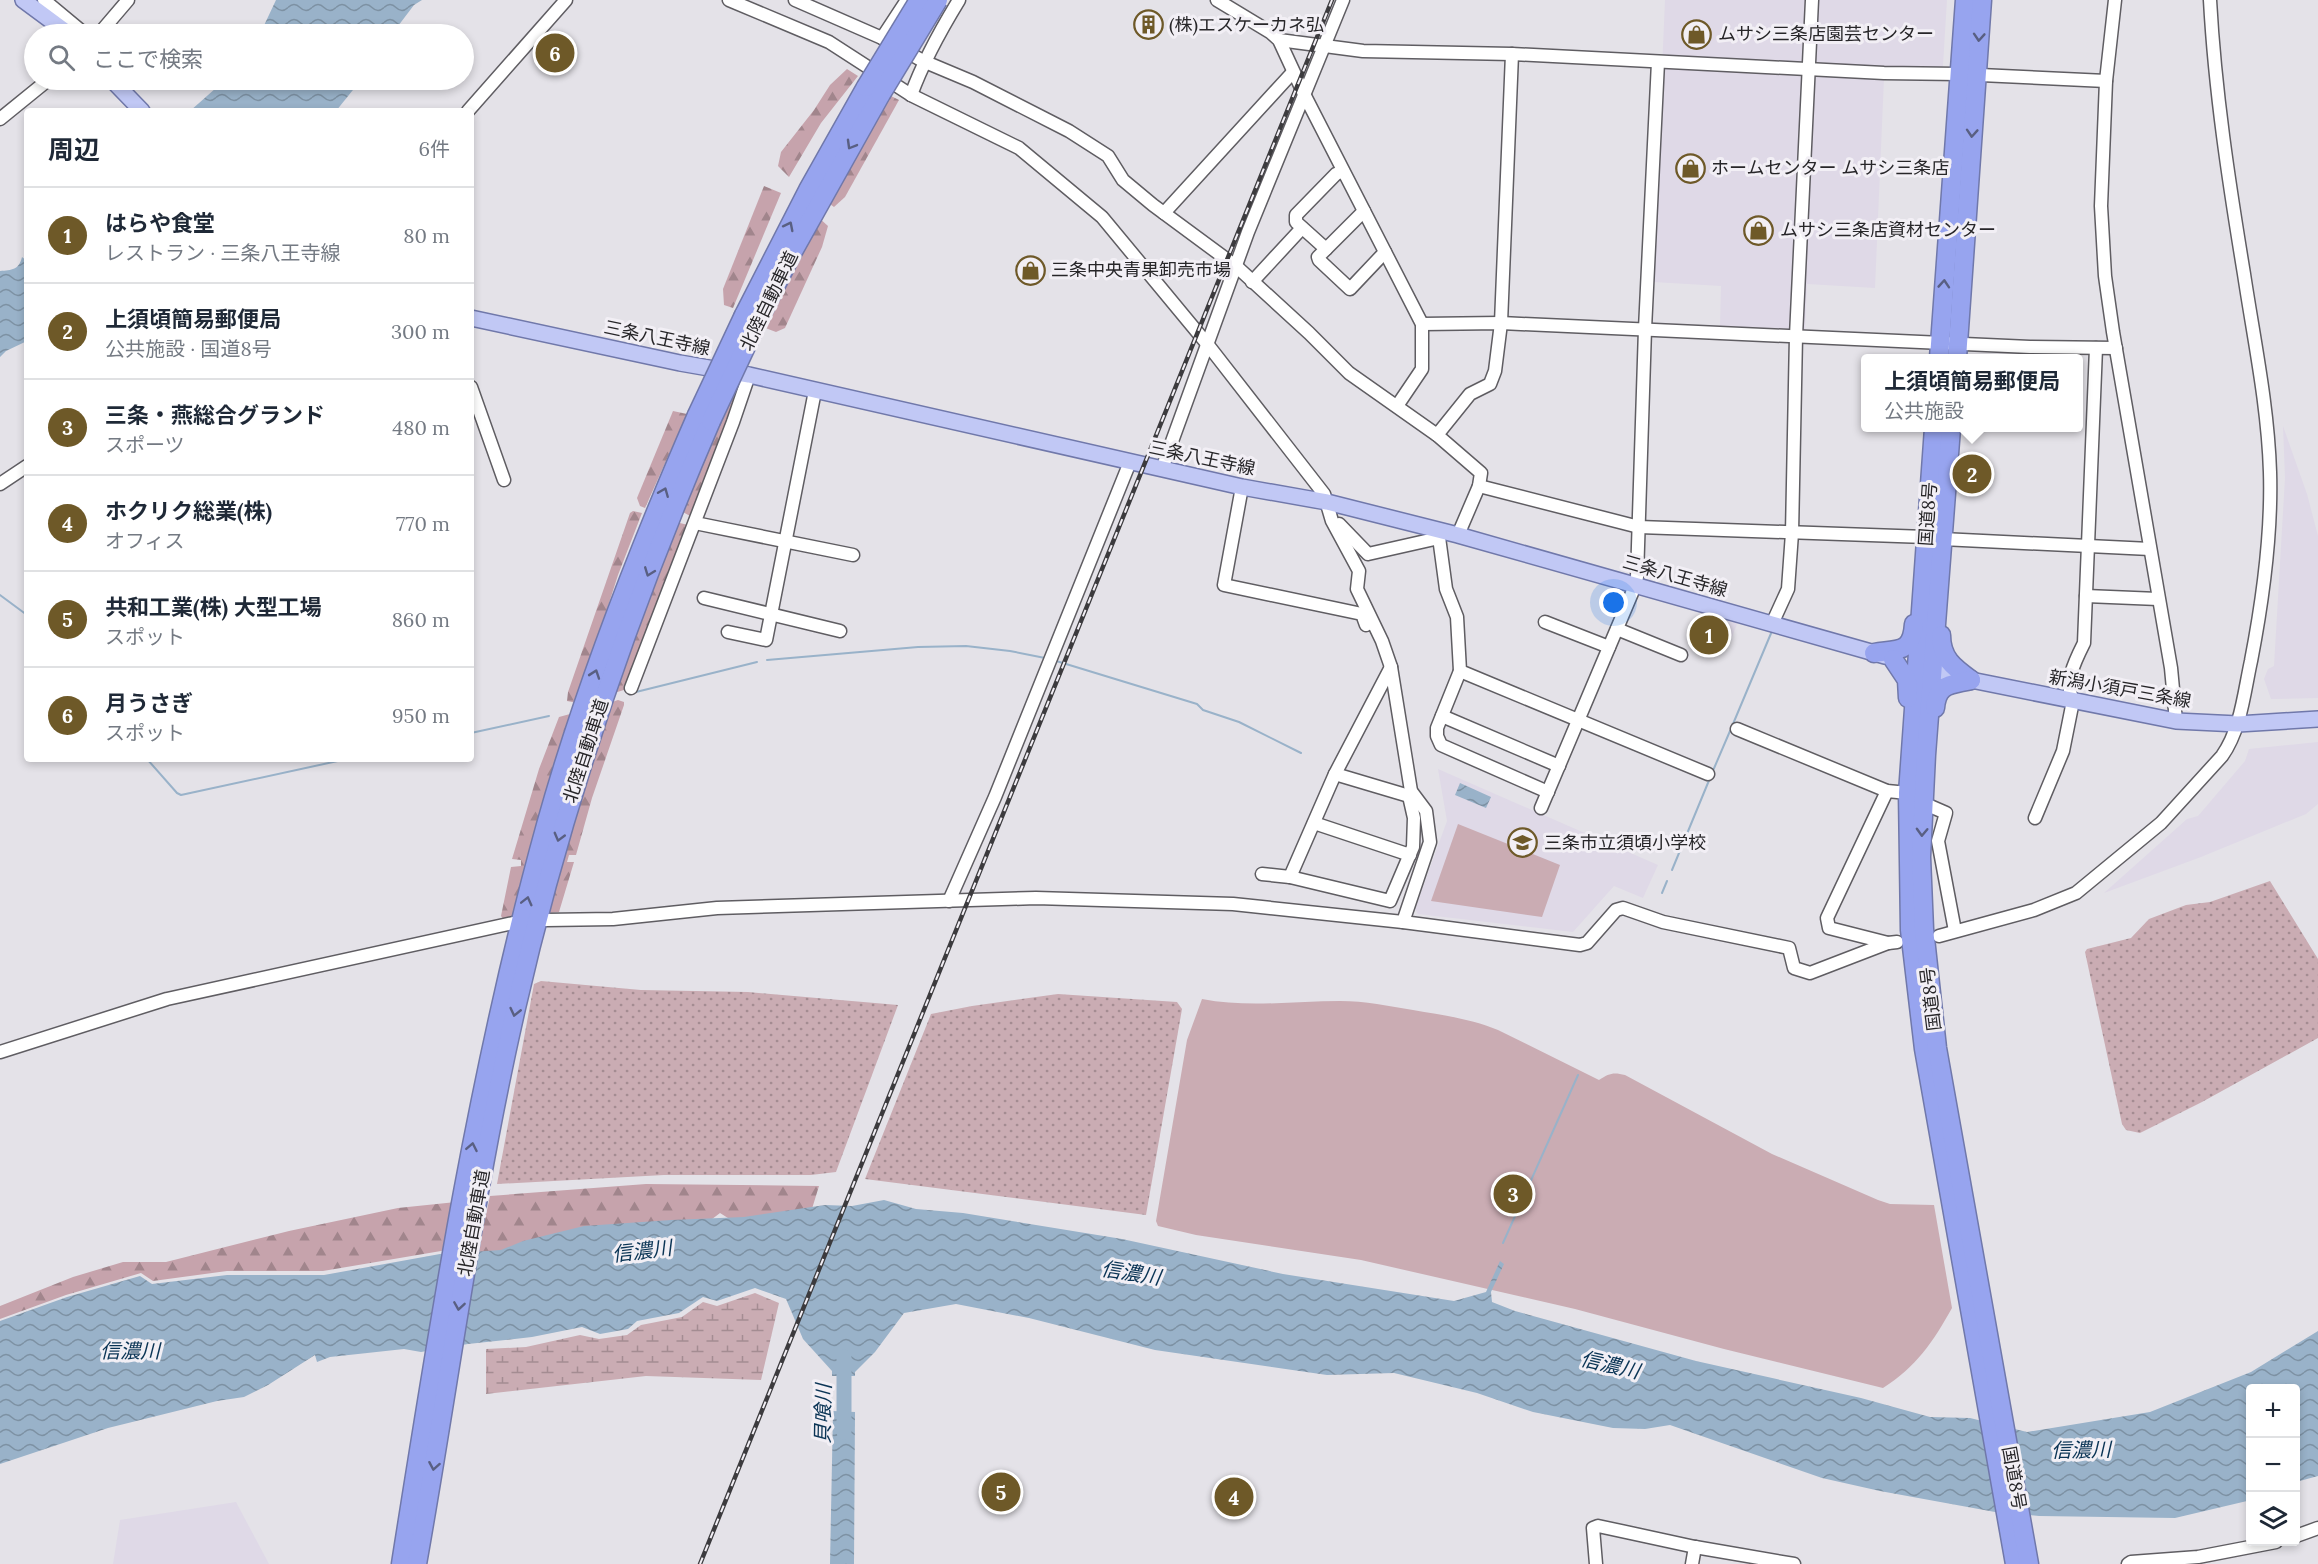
<!DOCTYPE html>
<html lang="ja">
<meta charset="utf-8">
<style>
:root{--surface:#fff;--page:#f6f6f7;--text:#1f2937;--muted:#747a83;--line:#e0e1e3;--accent:#6e5928}
body{margin:0;font-family:Lora,"Noto Sans JP",serif;background:var(--page);color:var(--text)}
.controls{position:absolute;right:18px;bottom:18px;display:grid;overflow:hidden;border-radius:6px;box-shadow:0 3px 9px #0003}
.controls button{width:54px;height:54px;display:grid;place-items:center;padding:0;border:0;border-bottom:2px solid var(--line);background:var(--surface);color:var(--text);font:30px sans-serif}
.you{position:absolute;left:1614px;top:603px;width:21px;height:21px;margin:-15px;border:4px solid #fff;border-radius:50%;background:#1a73e8;box-shadow:0 0 0 9px #1a73e833}
.badge{display:grid;place-items:center;width:39px;height:39px;border-radius:50%;background:var(--accent);color:#fff;font-size:20px;font-weight:700}
.pin{position:absolute;translate:-50% -50%;border:3px solid #fff;box-shadow:0 2px 6px #0006}
.popup{position:absolute;left:1861px;top:354px;width:222px;height:78px;box-sizing:border-box;display:grid;place-content:center;border-radius:6px;background:var(--surface);filter:drop-shadow(0 2px 4px #0005);font-size:20px;white-space:nowrap;color:var(--muted)}
.popup b{font-size:22px;color:var(--text)}
.popup::after{content:'';position:absolute;left:50%;top:100%;margin-left:-12px;border:12px solid transparent;border-top-color:var(--surface)}
.list{margin:0;padding:0;list-style:none}
h2{display:flex;justify-content:space-between;align-items:center;height:78px;margin:0;padding:0 24px;font-size:26px}
h2 small{font-size:20px;font-weight:400;color:var(--muted)}
.list li{display:grid;grid-template-columns:39px 1fr auto;gap:18px;align-items:center;box-sizing:border-box;height:96px;padding:0 24px;border-top:2px solid var(--line)}
.list b{display:block;font-size:22px;white-space:nowrap}
.list p{margin:0;font-size:20px;white-space:nowrap;color:var(--muted)}
.list em{font-size:20px;font-style:normal;color:var(--muted)}
.icon{flex:none;width:33px;height:33px;fill:none;stroke:currentColor;stroke-width:2;stroke-linecap:round;stroke-linejoin:round}
.map{position:relative;flex:none;width:2318px;height:1564px;overflow:hidden}
.search{position:absolute;background:var(--surface);box-shadow:0 3px 9px #0003;left:24px;top:24px;width:450px;height:66px;display:flex;align-items:center;gap:15px;box-sizing:border-box;padding:0 21px;border-radius:33px;color:var(--muted);font-size:22px}
.panel{position:absolute;background:var(--surface);box-shadow:0 3px 9px #0003;left:24px;top:108px;width:450px;height:654px;border-radius:6px}
.map>svg:first-child{display:block}
</style>
<div class="map">
<svg width="2318" height="1564" viewBox="0 0 2318 1564">
<defs>
<pattern id="grass-dots" width="8" height="8" patternUnits="userSpaceOnUse" patternTransform="scale(1.5)"><rect width="8" height="8" fill="#caacb3"/><path d="M2 2h.1M6 6h.1" fill="none" stroke="#a48c92" stroke-width="1.8" stroke-linecap="round"/></pattern>
<pattern id="forest-firs" width="22" height="20" patternUnits="userSpaceOnUse" patternTransform="scale(1.5)"><rect width="22" height="20" fill="#c6a3ac"/><path d="M5 1l3.5 6h-7zM16 11l3.5 6h-7z" fill="#a1858c"/></pattern>
<pattern id="wetland-marsh" width="20" height="14" patternUnits="userSpaceOnUse" patternTransform="scale(1.5)"><rect width="20" height="14" fill="#caacb3"/><path d="M1 5h8M5 5V1M11 12h8M15 12V8" fill="none" stroke="#a48c92"/></pattern>
<pattern id="water-waves" width="16" height="10" patternUnits="userSpaceOnUse" patternTransform="scale(1.5)"><rect width="16" height="10" fill="#99b2c9"/><path d="M0 5q4-4 8 0t8 0" fill="none" stroke="#7d91a3"/></pattern>
</defs>
<rect width="100%" height="100%" fill="#e4e2e8"/>
<g fill="#dfd9e7">
<path d="M1665 0H1947L1942 81 1884 78 1875 288 1807 284 1805 330 1720 326 1721 286 1653 282Z"/>
<path d="M2283 426 2307 494 2318 536V698L2271 699 2264 679 2268 669 2274 666 2285 478Z"/>
<path d="M1706 611 1738 621 1732 637 1722 633 1716 646 1695 637Z"/>
<path d="M2318 742V804L2306 814 2201 857 2104 893 2187 819 2198 816 2245 761 2249 749Z"/>
<path d="M1438 769 1658 865 1643 898 1614 886 1573 932 1418 914 1415 909 1447 821Z"/>
<path d="M236 1502 269 1564H113L120 1520Z"/>
</g>
<g fill="url(#grass-dots)">
<path d="M2270 881 2318 959V1038L2202 1102 2140 1133 2126 1130 2122 1124 2085 952 2087 949 2131 938 2149 919 2186 905 2210 902Z"/>
<path d="M541 981 641 990 748 992 898 1005 836 1172 811 1175H664L497 1184 534 984Z"/>
<path d="M1058 994 1177 1002 1182 1009 1146 1215 865 1179 931 1014 972 1006Z"/>
</g>
<g fill="url(#forest-firs)">
<path d="M847 69 858 76 821 123 789 177 778 166 781 152 814 110 830 85Z"/>
<path d="M887 94 899 100 845 197 834 207 827 202Z"/>
<path d="M764 186 781 193 733 308 724 305 723 289Z"/>
<path d="M818 217 828 226 822 247 785 328 776 332 760 326Z"/>
<path d="M735 382H741L740 389 692 517 679 510Z"/>
<path d="M673 411 687 414 645 508 640 506 637 498Z"/>
<path d="M633 511 642 513 618 575 577 703 567 701 568 692 630 513Z"/>
<path d="M676 522 688 525 627 689 611 694Z"/>
<path d="M618 700 624 702V705L592 798 576 855H569L567 862H574L559 912 547 913 571 827 576 818 598 741 612 702Z"/>
<path d="M570 714 526 861 514 918 504 920 501 916 511 867 521 866V860L512 859 539 769 559 717Z"/>
<path d="M646 1184 819 1186 811 1212 739 1225 720 1213 703 1226 477 1257 490 1196Z"/>
<path d="M456 1202 449 1249 441 1251 323 1271H227L153 1281 141 1273 66 1295 0 1319V1306L73 1277 123 1262H166L289 1231 398 1208Z"/>
</g>
<path fill="url(#wetland-marsh)" d="M755 1293 779 1303 761 1380 646 1376 486 1394V1349L526 1347 580 1335 599 1339 627 1335 641 1325 682 1317 703 1302 717 1306Z"/>
<g fill="#caacb3">
<path d="M1458 824 1560 865 1542 917 1431 901Z"/>
<path d="M1202 999C1247 1008 1294 1001 1340 1001 1365 1001 1389 1006 1413 1010 1442 1015 1472 1019 1498 1030L1599 1080C1609 1073 1614 1072 1625 1075L1772 1154 1878 1200 1890 1204 1934 1205 1952 1308C1933 1342 1916 1367 1883 1388L1724 1349 1575 1309 1361 1260 1196 1235 1158 1226 1156 1221 1187 1040Z"/>
</g>
<g fill="url(#water-waves)">
<path d="M276 0H422L414 5 392 34H260Z"/>
<path d="M225 80H361L336 111H190Z"/>
<path d="M22 257 27 261V341L6 351 0 357V271C12 270 19 270 22 257Z"/>
<path d="M1460 783 1491 797 1486 808 1455 795Z"/>
<path d="M884 1200 916 1209 963 1213 1122 1239 1283 1274 1454 1301 1486 1292 1500 1261 1504 1264 1491 1292 1492 1302 1515 1311 1696 1361 1861 1398 1930 1417 1970 1418 2027 1432 2150 1412 2251 1372 2318 1331V1476L2296 1482V1388H2250V1504L2247 1501 2175 1518 2039 1516 1995 1512 1880 1491 1822 1478 1670 1425 1645 1429 1613 1428 1533 1412 1477 1393 1394 1373 1327 1375 1155 1350 1029 1318 956 1304 904 1313 875 1352 855 1372V1376H832V1371L803 1339 786 1299 755 1288 717 1301 703 1297 679 1313 637 1321 628 1329 600 1334 582 1327 532 1337 468 1344 421 1352 404 1349 358 1354 330 1357 317 1362 315 1355 268 1385 244 1397 217 1401 108 1428 0 1464V1321L67 1297 140 1276 152 1284 227 1275H324L440 1254 501 1250 523 1241 584 1226 671 1220 744 1217 825 1205 852 1206Z"/>
<path d="M833 1411 855 1412 854 1564H830Z"/>
</g>
<g fill="none" stroke-linecap="round" stroke-linejoin="round">
<g stroke="#99b2c9" stroke-width="2">
<path d="M0 595 27 615"/>
<path d="M767 660 918 647 966 646 1010 651 1045 658"/>
<path d="M1053 660 1197 704 1203 710 1239 722 1301 753"/>
<path d="M636 692 757 662"/>
<path d="M1733 724 1772 631"/>
<path d="M471 733 549 716"/>
<path d="M147 759 177 793 181 795 347 759"/>
<path d="M1712 773 1730 731"/>
<path d="M1672 870 1710 778"/>
<path d="M1662 893 1667 881"/>
<path d="M1503 1243 1578 1075"/>
</g>
<path stroke="#99b2c9" stroke-width="15" d="M844 1432V1357"/>
<defs>
<g id="minor">
<path d="M44 0 85 34"/>
<path d="M729 0 829 42 911 95 1019 148 1102 217 1208 345 1324 494 1332 521 1359 571 1357 589 1382 641 1391 667 1411 791 1426 811 1430 842 1403 922"/>
<path d="M795 0 882 38 923 61 973 82 1069 131 1108 156 1123 180 1153 205 1237 267 1309 333 1349 373 1437 435 1481 473 1479 486 1458 535"/>
<path d="M1217 0 1270 32 1279 40 1304 94 1422 324V369L1397 406"/>
<path d="M2115 0 2106 81 2101 206 2105 276 2113 332 2171 668 2176 721"/>
<path d="M99 34 128 0"/>
<path d="M882 38 907 0"/>
<path d="M1279 40 1363 51 1512 54 1884 73 1959 74 2106 81"/>
<path d="M911 95C923 62 940 31 959 0"/>
<path d="M468 111 566 0"/>
<path d="M0 119 48 80"/>
<path d="M1364 211 1318 257 1319 260 1350 289 1385 252"/>
<path d="M1164 213 1293 72"/>
<path d="M1326 249 1296 222V215L1336 174 1343 171"/>
<path d="M1252 282 1302 228"/>
<path d="M1422 324 1501 323 2030 347 2116 348"/>
<path d="M471 387 504 480"/>
<path d="M1437 435 1470 394 1490 384 1495 371 1501 323 1512 54"/>
<path d="M1162 469 1248 232 1343 0"/>
<path d="M0 484 27 466"/>
<path d="M1479 486 1639 527 1926 537"/>
<path d="M1242 487 1224 585 1362 614 1366 625"/>
<path d="M695 523 853 555"/>
<path d="M1339 524 1368 554 1439 538"/>
<path d="M1438 530 1446 589 1457 617 1460 671 1708 774"/>
<path d="M1942 539 2150 549"/>
<path d="M2086 596 2158 599"/>
<path d="M704 598 840 631"/>
<path d="M1545 622 1609 647"/>
<path d="M1772 624 1788 589 1792 533 1796 336 1812 0"/>
<path d="M1617 629 1681 655"/>
<path d="M728 632 766 640 815 391"/>
<path d="M1460 671 1437 728V736L1441 745 1548 792"/>
<path d="M631 688 733 422 749 375"/>
<path d="M1442 716 1559 766"/>
<path d="M1737 729 1887 791 1908 793"/>
<path d="M1335 774 1409 796"/>
<path d="M1887 791 1827 918 1829 928 1888 943"/>
<path d="M1923 803 1946 813 1938 841 1955 931"/>
<path d="M1541 808 1632 593 1637 577 1645 329 1658 62"/>
<path d="M2035 818 2063 751 2073 701C2064 682 2075 661 2084 643L2096 348"/>
<path d="M1314 823 1410 855"/>
<path d="M1262 874 1290 877 1390 901 1413 847 1414 818 1409 796 1411 791"/>
<path d="M1290 877 1335 774 1391 667"/>
<path d="M949 901 995 797 1130 462"/>
<path d="M546 920 613 919 717 908 1036 898 1233 904 1403 922 1580 945 1587 943 1616 910 1623 908 1663 922 1789 948 1794 968 1810 973 1888 943 1897 942"/>
<path d="M1939 936 2034 910 2076 893 2161 823 2222 756C2241 729 2244 693 2251 661 2263 599 2272 536 2270 472 2268 406 2254 340 2244 274 2229 183 2215 92 2210 0"/>
<path d="M0 1052 167 999 513 923"/>
<path d="M2296 1536 2318 1528"/>
<path d="M1596 1564 1593 1528 1598 1526 1695 1547 1794 1564"/>
<path d="M1692 1564 1695 1547"/>
<path d="M2128 1564 2131 1562 2198 1557 2276 1542"/>
</g>
<g id="major">
<path d="M23 0 69 34"/>
<path d="M112 80 142 111"/>
<path d="M471 318 680 363 749 375 1242 487 1327 502 1458 535 1885 656"/>
<path d="M1923 667 1971 680 2176 721 2238 724 2318 719"/>
</g>
<g id="highway">
<path d="M744 315 808 190 866 87"/>
<path d="M757 323 791 255 881 94"/>
<path d="M1939 358 1965 0"/>
<path d="M1957 358 1982 0"/>
<path d="M1934 428 1908 793 1910 930 1924 1049 2015 1564"/>
<path d="M1951 428 1926 755 1921 857 1924 929 1937 1048 2029 1564"/>
<path d="M1941 635C1941 658 1953 667 1971 680"/>
<path d="M1874 653C1899 649 1912 653 1914 624"/>
<path d="M1893 659 1907 680 1908 698"/>
<path d="M1935 708C1937 683 1951 685 1971 680"/>
<path d="M401 1564C440 1316 479 1067 546 825 585 685 639 548 697 415"/>
<path d="M417 1564C450 1378 474 1191 516 1008 562 806 629 611 711 421"/>
</g>
</defs>
<use href="#minor" stroke="#5f5d62" stroke-width="15"/>
<use href="#major" stroke="#7078aa" stroke-width="18"/>
<use href="#highway" stroke="#7078aa" stroke-width="21"/>
<use href="#minor" stroke="#fff" stroke-width="12"/>
<use href="#major" stroke="#c1c8f5" stroke-width="15"/>
<use href="#highway" stroke="#97a4ef" stroke-width="18"/>
<defs>
<path id="rail" d="M700 1564 1332 0"/>
</defs>
<use href="#rail" stroke="#3c3b3e" stroke-width="4.5"/>
<use href="#rail" stroke="#f2eff5" stroke-width="2" stroke-dasharray="7" stroke-linecap="butt"/>
<defs>
<g id="highway-bridge">
<path d="M866 87 919 0"/>
<path d="M881 94 938 0"/>
<path d="M697 415 744 315"/>
<path d="M711 421 757 323"/>
</g>
</defs>
<use href="#highway-bridge" stroke="#7078aa" stroke-width="21" stroke-linecap="butt"/>
<use href="#highway-bridge" stroke="#97a4ef" stroke-width="18"/>
</g>
<defs><path id="oneway-chevron" d="M-2-3.5L2.5 0L-2 3.5" fill="none" stroke-width="1.6" stroke-linecap="round" stroke-linejoin="round" transform="scale(1.5)"/></defs>
<g stroke="#595f82">
<use href="#oneway-chevron" transform="translate(1979 37) rotate(94)"/>
<use href="#oneway-chevron" transform="translate(1972 133) rotate(94)"/>
<use href="#oneway-chevron" transform="translate(851 145) rotate(120)"/>
<use href="#oneway-chevron" transform="translate(789 226) rotate(-63)"/>
<use href="#oneway-chevron" transform="translate(1944 284) rotate(-86)"/>
<use href="#oneway-chevron" transform="translate(664 492) rotate(-68)"/>
<use href="#oneway-chevron" transform="translate(649 572) rotate(111)"/>
<use href="#oneway-chevron" transform="translate(595 674) rotate(-71)"/>
<use href="#oneway-chevron" transform="translate(1922 832) rotate(92)"/>
<use href="#oneway-chevron" transform="translate(559 837) rotate(105)"/>
<use href="#oneway-chevron" transform="translate(527 901) rotate(-76)"/>
<use href="#oneway-chevron" transform="translate(515 1012) rotate(103)"/>
<use href="#oneway-chevron" transform="translate(472 1147) rotate(-79)"/>
<use href="#oneway-chevron" transform="translate(459 1306) rotate(99)"/>
<use href="#oneway-chevron" transform="translate(434 1466) rotate(100)"/>
</g>
<defs>
<symbol id="building-ring" viewBox="-11 -11 22 22"><circle r="9.5" fill="#f2eff5" stroke="#6e5928" stroke-width="1.5"/><path d="M-4-6H4V6H1V3H-1V6H-4ZM-2.5-4.3h1.7v1.8h-1.7ZM.8-4.3h1.7v1.8H.8ZM-2.5-1h1.7V.8h-1.7ZM.8-1h1.7V.8H.8Z" fill="#6e5928"/></symbol>
<symbol id="shop-ring" viewBox="-11 -11 22 22"><circle r="9.5" fill="#f2eff5" stroke="#6e5928" stroke-width="1.5"/><path d="M-5-2.5h2.3a2.7 3.5 0 0 1 5.4 0H5L5.5 6h-11ZM-1.5-2.5h3a1.5 2.3 0 0 0-3 0Z" fill="#6e5928"/></symbol>
<symbol id="school-ring" viewBox="-11 -11 22 22"><circle r="9.5" fill="#f2eff5" stroke="#6e5928" stroke-width="1.5"/><path d="M0-5L7-2L0 1L-7-2ZM-4 1L0 2.5L4 1V4Q0 6-4 4Z" fill="#6e5928"/></symbol>
</defs>
<g fill-rule="evenodd">
<use href="#building-ring" x="1132" y="8" width="33" height="33"/>
<use href="#shop-ring" x="1680" y="18" width="33" height="33"/>
<use href="#shop-ring" x="1674" y="152" width="33" height="33"/>
<use href="#shop-ring" x="1742" y="214" width="33" height="33"/>
<use href="#shop-ring" x="1014" y="254" width="33" height="33"/>
<use href="#school-ring" x="1506" y="826" width="33" height="33"/>
</g>
<g text-anchor="middle" stroke-width="6" stroke-linejoin="round" paint-order="stroke">
<g font-size="18" fill="#272629" stroke="#f2eff5" text-anchor="start">
<text x="1169" y="31">(株)エスケーカネ弘</text>
<text x="1718" y="40">ムサシ三条店園芸センター</text>
<text x="1711" y="174">ホームセンター ムサシ三条店</text>
<text x="1780" y="236">ムサシ三条店資材センター</text>
<text x="1051" y="276">三条中央青果卸売市場</text>
<text x="1544" y="849">三条市立須頃小学校</text>
</g>
<g font-size="18" fill="#272629" stroke="#f2eff5">
<text transform="translate(769 301) rotate(-64)" y="6">北陸自動車道</text>
<text transform="translate(657 338) rotate(12)" y="6">三条八王寺線</text>
<text transform="translate(1202 458) rotate(12)" y="6">三条八王寺線</text>
<text transform="translate(1928 514) rotate(-86)" y="6">国道8号</text>
<text transform="translate(1675 576) rotate(16)" y="6">三条八王寺線</text>
<text transform="translate(2120 689) rotate(10)" y="6">新潟小須戸三条線</text>
<text transform="translate(586 751) rotate(-72)" y="6">北陸自動車道</text>
<text transform="translate(1931 999) rotate(-97)" y="6">国道8号</text>
<text transform="translate(474 1223) rotate(-80)" y="6">北陸自動車道</text>
<text transform="translate(2014 1478) rotate(80)" y="6">国道8号</text>
</g>
<g font-size="20" font-style="italic" fill="#0a3455" stroke="#f2eff5">
<text transform="translate(642 1251) rotate(-7)" y="7">信濃川</text>
<text transform="translate(1131 1273) rotate(9)" y="7">信濃川</text>
<text x="130" y="1358">信濃川</text>
<text transform="translate(1610 1365) rotate(13)" y="7">信濃川</text>
<text transform="translate(823 1414) rotate(-89)" y="7">貝喰川</text>
<text transform="translate(2081 1450) rotate(-1)" y="7">信濃川</text>
</g>
</g>
</svg>
<div class="controls">
<button>+</button>
<button>−</button>
<button><svg class="icon" aria-label="layers" viewBox="0 0 24 24"><path d="M12 4l9 5-9 5-9-5zM3 14l9 5 9-5"/></svg></button>
</div>
<div class="you"></div>
<div class="pin badge" style="left:1709px;top:635px">1</div>
<div class="pin badge" style="left:1972px;top:474px">2</div>
<div class="popup"><b>上須頃簡易郵便局</b>公共施設</div>
<div class="pin badge" style="left:1513px;top:1194px">3</div>
<div class="pin badge" style="left:1234px;top:1497px">4</div>
<div class="pin badge" style="left:1001px;top:1492px">5</div>
<div class="pin badge" style="left:555px;top:53px">6</div>
<div class="search"><svg class="icon" aria-label="search" viewBox="0 0 24 24"><circle cx="10" cy="10" r="6"/><path d="M15 15l6 6"/></svg>ここで検索</div>
<section class="panel">
<h2>周辺<small>6件</small></h2>
<ul class="list">
<li><span class="badge">1</span><div><b>はらや食堂</b><p>レストラン · 三条八王寺線</p></div><em>80 m</em></li>
<li><span class="badge">2</span><div><b>上須頃簡易郵便局</b><p>公共施設 · 国道8号</p></div><em>300 m</em></li>
<li><span class="badge">3</span><div><b>三条・燕総合グランド</b><p>スポーツ</p></div><em>480 m</em></li>
<li><span class="badge">4</span><div><b>ホクリク総業(株)</b><p>オフィス</p></div><em>770 m</em></li>
<li><span class="badge">5</span><div><b>共和工業(株) 大型工場</b><p>スポット</p></div><em>860 m</em></li>
<li><span class="badge">6</span><div><b>月うさぎ</b><p>スポット</p></div><em>950 m</em></li>
</ul>
</section>
</div>
